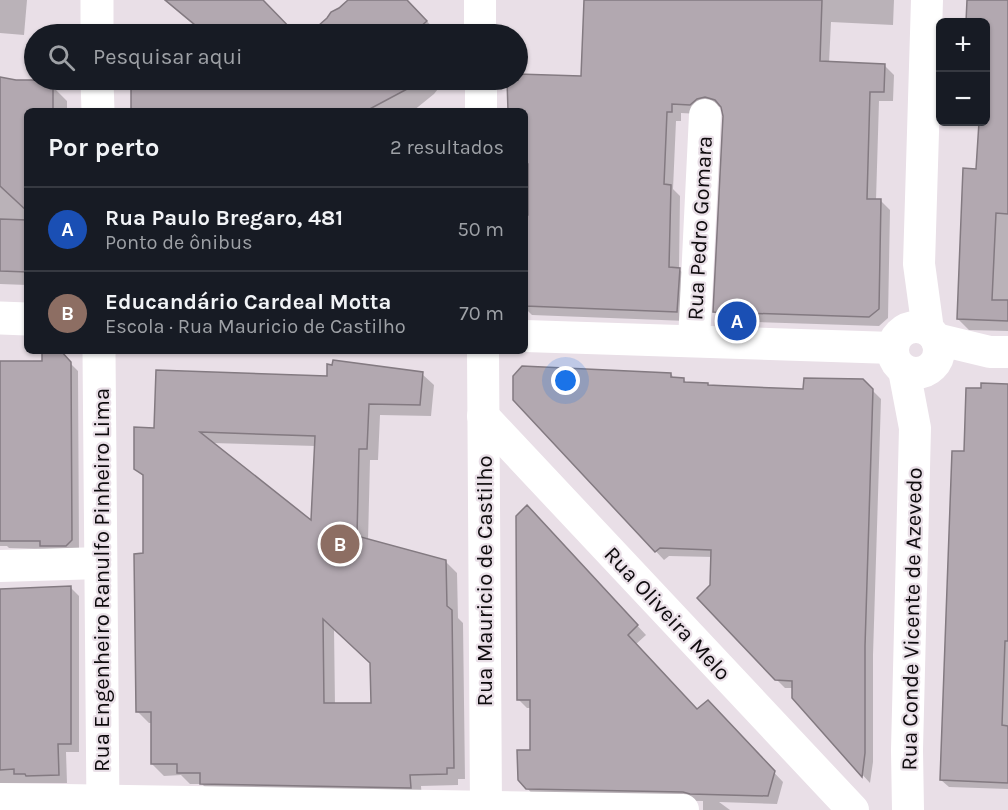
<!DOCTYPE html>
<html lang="pt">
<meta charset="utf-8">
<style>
:root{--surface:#171b24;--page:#242831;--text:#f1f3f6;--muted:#9ea1a6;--line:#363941;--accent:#8c9099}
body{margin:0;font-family:Karla,sans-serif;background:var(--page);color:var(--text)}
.controls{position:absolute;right:18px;top:18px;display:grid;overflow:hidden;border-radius:9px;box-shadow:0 2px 4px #0004}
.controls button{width:54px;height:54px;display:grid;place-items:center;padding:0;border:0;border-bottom:2px solid var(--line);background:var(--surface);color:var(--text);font:30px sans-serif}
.you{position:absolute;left:566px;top:381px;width:21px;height:21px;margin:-15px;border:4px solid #fff;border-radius:50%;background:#1a73e8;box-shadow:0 0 0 9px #1a73e833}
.badge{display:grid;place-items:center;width:39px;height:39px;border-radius:50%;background:var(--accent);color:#fff;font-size:20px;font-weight:700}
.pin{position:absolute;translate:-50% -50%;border:3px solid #fff;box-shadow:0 2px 6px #0006}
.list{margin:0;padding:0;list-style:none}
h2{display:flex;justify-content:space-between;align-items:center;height:78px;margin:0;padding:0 24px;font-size:26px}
h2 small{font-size:20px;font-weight:400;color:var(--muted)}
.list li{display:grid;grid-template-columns:39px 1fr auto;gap:18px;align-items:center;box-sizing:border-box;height:84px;padding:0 24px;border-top:2px solid var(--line)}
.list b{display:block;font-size:22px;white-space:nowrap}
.list p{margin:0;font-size:20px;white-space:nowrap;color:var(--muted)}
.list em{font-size:20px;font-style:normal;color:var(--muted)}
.icon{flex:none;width:33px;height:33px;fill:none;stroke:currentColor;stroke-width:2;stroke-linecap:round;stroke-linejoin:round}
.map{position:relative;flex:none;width:1008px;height:810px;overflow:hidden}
.search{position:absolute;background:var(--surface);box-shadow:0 2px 4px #0004;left:24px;top:24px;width:504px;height:66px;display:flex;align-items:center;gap:15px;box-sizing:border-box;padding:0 21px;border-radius:33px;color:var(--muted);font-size:22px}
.panel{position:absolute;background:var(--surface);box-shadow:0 2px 4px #0004;left:24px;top:108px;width:504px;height:246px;border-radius:9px}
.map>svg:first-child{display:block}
</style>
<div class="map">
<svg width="1008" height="810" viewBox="0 0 1008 810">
<rect width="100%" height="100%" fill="#e9dfe7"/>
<g fill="#0003" fill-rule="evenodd">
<path d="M0 0H27L24 35 0 33Z"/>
<path d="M164 0H262L295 34H132V29L196 27Z"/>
<path d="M350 0H407L439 34H311Z"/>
<path d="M585 0H894L893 25 831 22 829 63 884 65 894 75 893 101H879L876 200 881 201 890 210 888 318 879 326 725 321 715 311 724 116 723 108 717 106 700 114 681 113V121H676L673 189 680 196 679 269 689 279 687 321 532 315 525 308V216H530V173H525V111H509L508 80H518V75L582 77Z"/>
<path d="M968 0H1008V331L969 330 958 319 977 170 980 122H986V22H968Z"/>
<path d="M0 78 47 86 42 81V80H75V89H55L67 101V111H27V285L0 284Z"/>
<path d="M133 80H445L434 94 413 111H133Z"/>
<path d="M67 360 78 371 79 548 49 553 44 549 9 548 7 546H0V363H43Z"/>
<path d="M422 374 434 385 431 416 380 415 378 460H370L368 541 445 561 457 573 458 618 463 623 465 779H458V785L421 786 422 799 213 795 202 784H190L181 775 164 776 152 764V723H149L137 711 145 555V478L135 469 156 429 328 377ZM212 443 316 446 313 523ZM334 628 372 663V705H335Z"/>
<path d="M671 374 675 379H683L688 384 710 387 776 390H872L881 399 873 655V762L870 783 793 698 794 688H785L776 679 711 586 713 557 669 556 664 560 514 399Z"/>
<path d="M1008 386V789L949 787 941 780 965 453 983 390Z"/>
<path d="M536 516 646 635 635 645 698 711H716L783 782 777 804 719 802 730 810H703V801L536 798 527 788 532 751 531 708H527L518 699Z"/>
<path d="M71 588 79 596V752H66L67 783H0V590Z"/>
</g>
<g fill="#b2a8b0" stroke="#837a81" stroke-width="1.5" fill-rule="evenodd">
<path d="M165 0H263L296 34H206Z"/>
<path d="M348 0H407L427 21 412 34H309L327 18 331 12 339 8Z"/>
<path d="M584 0H822L820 61 885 64 884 92H870L867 199H881L879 309 869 317 713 312 723 116 721 107 715 100 705 97 697 99 690 105 672 104V112H667L664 184 671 185 669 267 680 268 677 312 525 306V215H528V164H525V111H508L507 80H518V74L581 76Z"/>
<path d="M967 0H1008V214L996 213 992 300H1008V321L957 319 963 168 976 169 979 122H986V22H966Z"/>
<path d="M0 77 16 80H53V111H27V211L0 186Z"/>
<path d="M131 80H424L366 111H131Z"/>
<path d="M0 219 27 220V272L0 271Z"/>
<path d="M42 351H61L71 362 72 540 66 546H40V541H0V361H42Z"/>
<path d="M333 360 423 372 420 405 369 404 367 449H359L357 536 446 560 447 606 452 610 454 768H447V774L410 775 411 788 200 784V773H177V764H151V712H136L134 554 143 553V475L134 469V427L154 428 156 370 327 376V364L332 365ZM200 432 315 436 311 520ZM323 619 370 663 371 703H324Z"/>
<path d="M522 366 671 373V377L684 378V382L708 383V385L776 388 803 389 804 378 863 379 873 389 865 646V753L862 777 792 698V681L775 680 697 598 710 585 711 550 660 548 655 552 513 400V376Z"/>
<path d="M981 383 1008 384V641H1005L1002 725 1008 726V783L940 780 952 451H964L966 388H981Z"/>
<path d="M527 505 638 625 628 635 697 709 708 700 775 771 768 796 690 794 683 792 526 789 518 780 517 750H530V700H517L516 516Z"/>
<path d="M71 586V744H58L59 775 26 776 25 774H14V769L0 770V589Z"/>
</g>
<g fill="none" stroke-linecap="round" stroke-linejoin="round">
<g stroke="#fff" stroke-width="32">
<path d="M480 0V34"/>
<path d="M927 0 919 264 928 330"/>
<path d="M481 80V111"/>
<circle cx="916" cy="350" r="23"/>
<path d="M525 336 893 348"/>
<path d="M936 339 990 352H1008"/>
<path d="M694 341 705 115"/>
<path d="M483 351 486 810"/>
<path d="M904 370 915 428 907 750 908 810"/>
<path d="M483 416 853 810"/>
<path d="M0 566 101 563"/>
<path d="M0 799 683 810"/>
</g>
<g stroke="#fff" stroke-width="33">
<path d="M97 0V34"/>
<path d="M97 80 98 111"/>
<path d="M0 318 27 319"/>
<path d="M99 351 103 810"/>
</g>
</g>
<g text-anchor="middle" stroke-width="4.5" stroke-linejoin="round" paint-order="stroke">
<g font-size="22" fill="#0e0b0d" stroke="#e9dfe7">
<text transform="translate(699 228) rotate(-87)" y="8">Rua Pedro Gomara</text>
<text transform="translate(101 580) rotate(-90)" y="8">Rua Engenheiro Ranulfo Pinheiro Lima</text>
<text transform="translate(484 581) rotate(-90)" y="8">Rua Mauricio de Castilho</text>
<text transform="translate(668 613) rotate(47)" y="8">Rua Oliveira Melo</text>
<text transform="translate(911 619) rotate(-89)" y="8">Rua Conde Vicente de Azevedo</text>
</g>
</g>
</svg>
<div class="controls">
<button>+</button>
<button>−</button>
</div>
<div class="you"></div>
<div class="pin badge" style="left:737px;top:321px;background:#1a4fb4">A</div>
<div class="pin badge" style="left:340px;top:544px;background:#8d6e63">B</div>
<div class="search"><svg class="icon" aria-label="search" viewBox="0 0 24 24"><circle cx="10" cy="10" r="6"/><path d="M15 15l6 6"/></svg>Pesquisar aqui</div>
<section class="panel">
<h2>Por perto<small>2 resultados</small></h2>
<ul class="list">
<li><span class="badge" style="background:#1a4fb4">A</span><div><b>Rua Paulo Bregaro, 481</b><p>Ponto de ônibus</p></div><em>50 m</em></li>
<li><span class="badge" style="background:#8d6e63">B</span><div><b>Educandário Cardeal Motta</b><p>Escola · Rua Mauricio de Castilho</p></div><em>70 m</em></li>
</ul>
</section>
</div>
